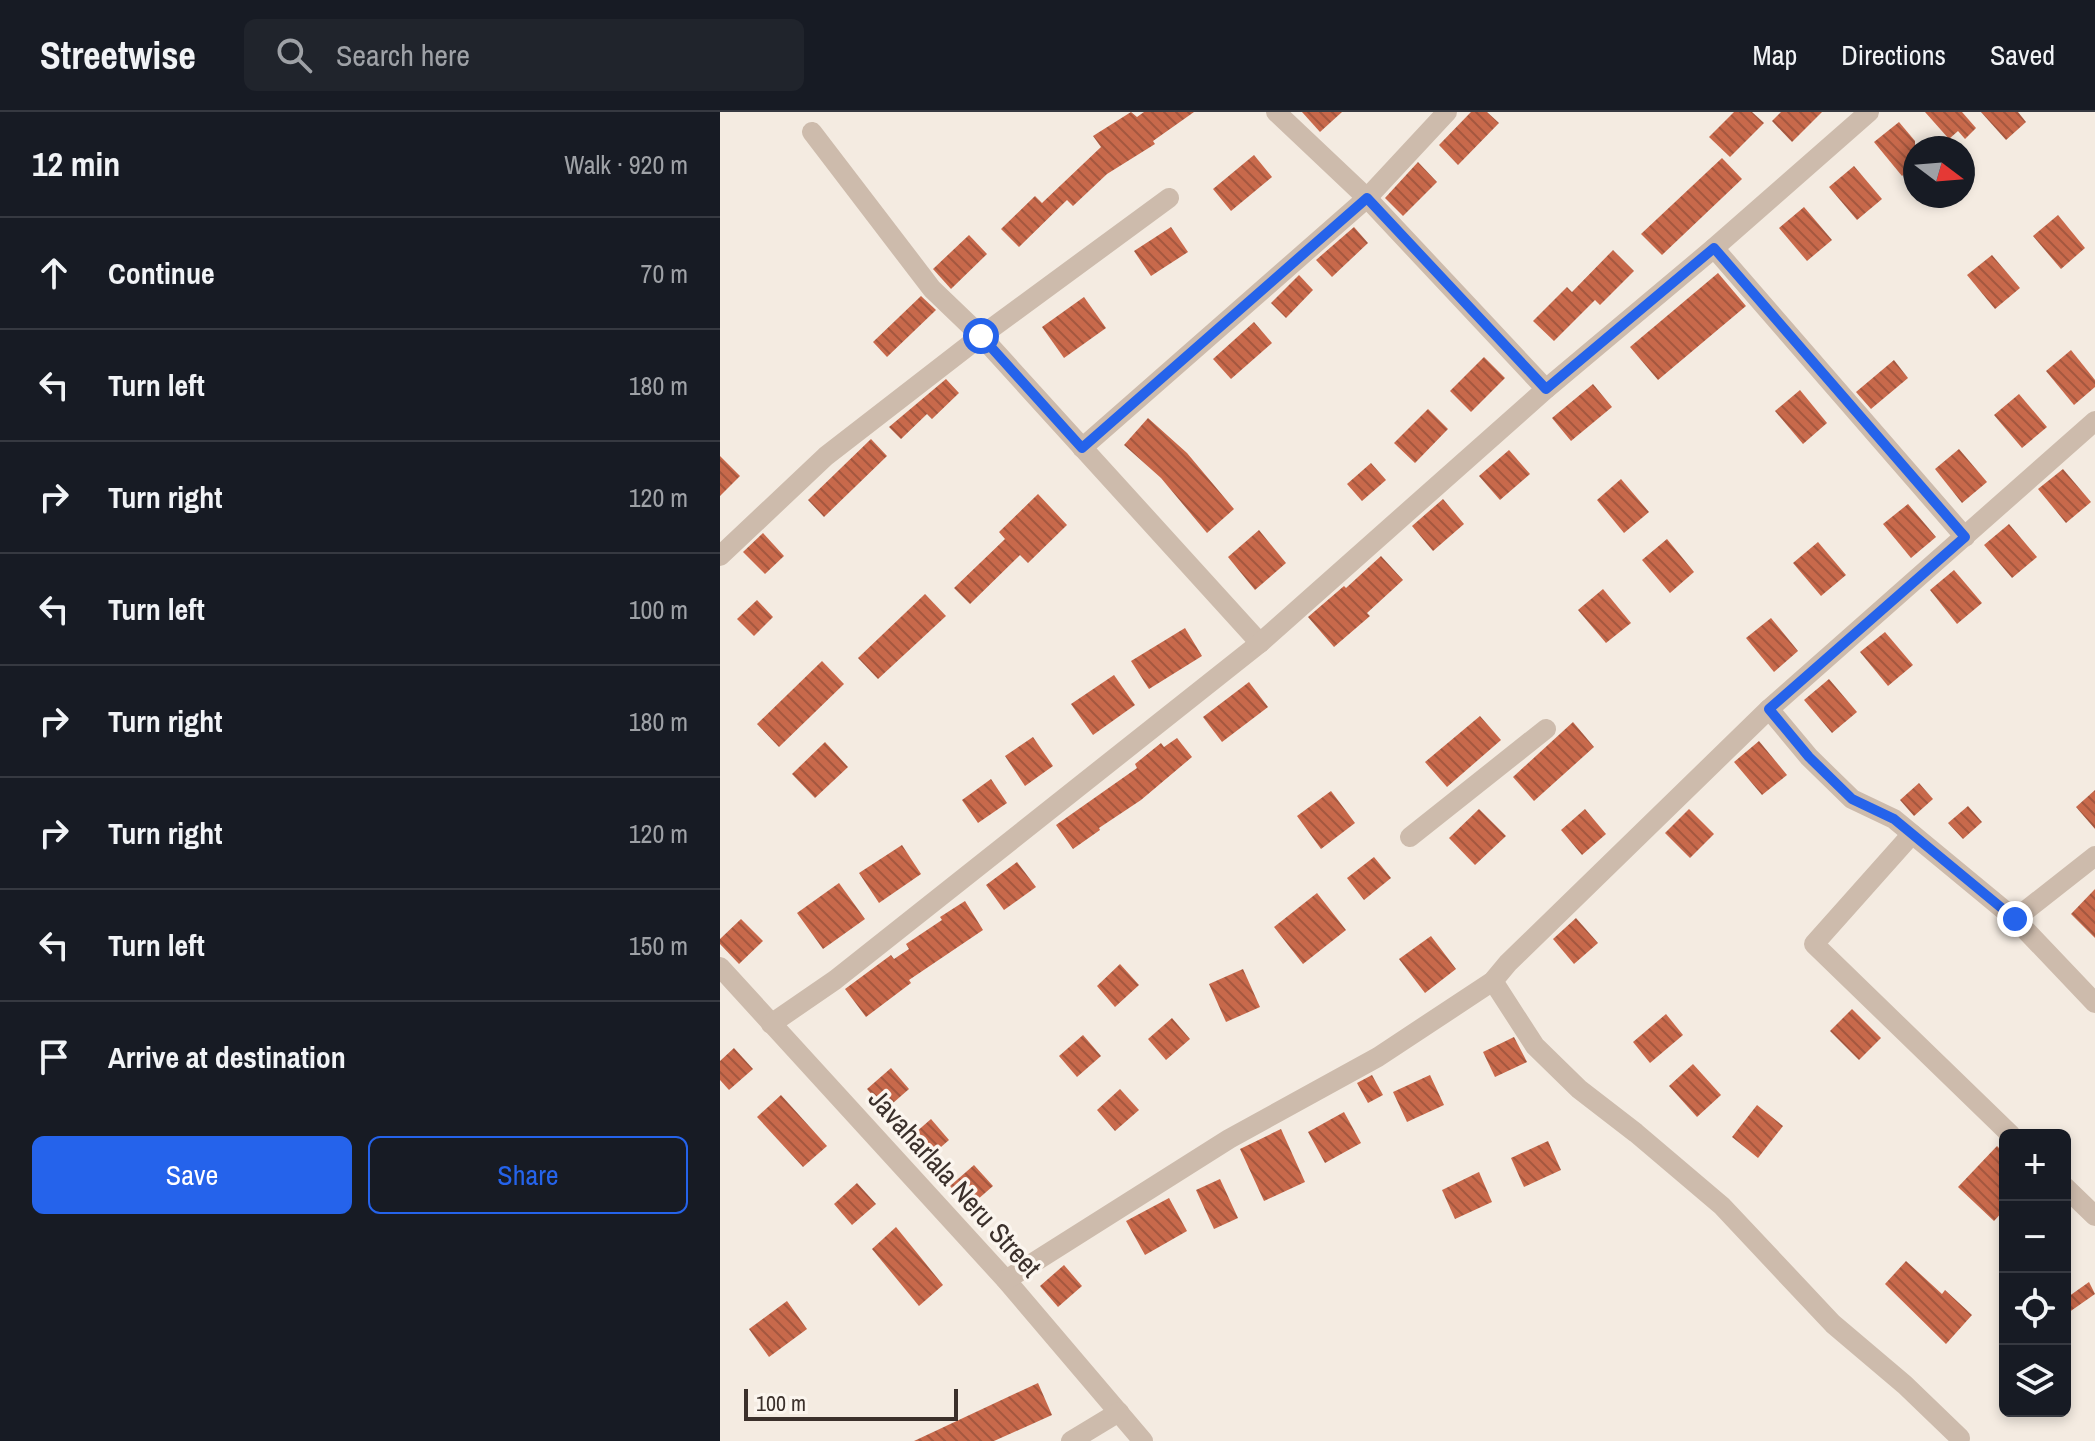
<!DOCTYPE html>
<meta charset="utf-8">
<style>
:root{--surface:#171b24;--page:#20242c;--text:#f1f3f6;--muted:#9ea1a6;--line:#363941;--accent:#2563eb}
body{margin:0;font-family:"Archivo Narrow",sans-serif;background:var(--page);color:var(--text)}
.controls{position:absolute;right:24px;bottom:24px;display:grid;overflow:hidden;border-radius:12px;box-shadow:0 4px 12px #0003}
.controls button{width:72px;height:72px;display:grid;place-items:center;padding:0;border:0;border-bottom:2px solid var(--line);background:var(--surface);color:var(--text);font:40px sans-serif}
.compass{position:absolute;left:1183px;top:24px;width:72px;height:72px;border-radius:50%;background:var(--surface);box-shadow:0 4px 12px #0003;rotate:106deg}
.scale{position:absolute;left:24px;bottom:20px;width:214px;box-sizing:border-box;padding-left:8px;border:4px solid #3b302b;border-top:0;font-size:22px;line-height:28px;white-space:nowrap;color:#3b302b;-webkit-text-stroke:6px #fbf5ee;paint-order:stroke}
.stop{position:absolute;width:24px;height:24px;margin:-18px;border:6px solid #2563eb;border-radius:50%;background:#fff}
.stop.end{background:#2563eb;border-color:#fff;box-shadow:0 2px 8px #0008}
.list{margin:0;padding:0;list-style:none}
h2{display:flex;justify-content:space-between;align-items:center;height:104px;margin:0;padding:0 32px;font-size:34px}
h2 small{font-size:26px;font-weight:400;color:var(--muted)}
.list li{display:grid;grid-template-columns:52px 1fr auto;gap:24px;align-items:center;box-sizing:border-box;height:112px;padding:0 32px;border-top:2px solid var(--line)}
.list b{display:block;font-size:30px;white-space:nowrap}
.list em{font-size:26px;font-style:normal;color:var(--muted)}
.actions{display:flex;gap:16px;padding:24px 32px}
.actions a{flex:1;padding:18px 0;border:2px solid var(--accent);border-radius:12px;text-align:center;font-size:28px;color:var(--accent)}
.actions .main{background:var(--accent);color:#fff}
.icon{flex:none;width:44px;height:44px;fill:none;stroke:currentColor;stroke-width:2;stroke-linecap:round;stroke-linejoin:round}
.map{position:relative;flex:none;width:1375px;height:1329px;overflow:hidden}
header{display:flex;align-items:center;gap:48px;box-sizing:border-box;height:112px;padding:0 40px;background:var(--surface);border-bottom:2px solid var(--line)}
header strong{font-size:38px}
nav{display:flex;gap:44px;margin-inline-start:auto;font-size:28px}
.search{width:560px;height:72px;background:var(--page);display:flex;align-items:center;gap:20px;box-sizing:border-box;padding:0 28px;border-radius:12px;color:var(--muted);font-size:30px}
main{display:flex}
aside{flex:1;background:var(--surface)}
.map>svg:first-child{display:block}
</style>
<header>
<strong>Streetwise</strong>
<div class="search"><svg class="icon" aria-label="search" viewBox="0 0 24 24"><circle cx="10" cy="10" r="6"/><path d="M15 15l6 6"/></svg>Search here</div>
<nav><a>Map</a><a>Directions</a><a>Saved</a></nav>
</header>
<main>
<aside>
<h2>12 min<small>Walk · 920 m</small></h2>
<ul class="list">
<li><svg class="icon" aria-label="ahead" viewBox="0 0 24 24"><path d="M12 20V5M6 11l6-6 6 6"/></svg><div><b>Continue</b></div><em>70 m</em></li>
<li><svg class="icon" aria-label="left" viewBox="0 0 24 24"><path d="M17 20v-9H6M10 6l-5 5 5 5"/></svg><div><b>Turn left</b></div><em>180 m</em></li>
<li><svg class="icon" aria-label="right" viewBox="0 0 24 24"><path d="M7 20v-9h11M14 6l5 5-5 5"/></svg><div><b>Turn right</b></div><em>120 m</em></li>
<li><svg class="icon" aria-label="left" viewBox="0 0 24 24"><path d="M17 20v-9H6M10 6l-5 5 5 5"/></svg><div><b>Turn left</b></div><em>100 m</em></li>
<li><svg class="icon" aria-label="right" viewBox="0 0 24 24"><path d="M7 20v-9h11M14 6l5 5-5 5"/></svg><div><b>Turn right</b></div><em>180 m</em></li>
<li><svg class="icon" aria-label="right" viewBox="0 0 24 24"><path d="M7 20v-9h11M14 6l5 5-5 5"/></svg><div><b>Turn right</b></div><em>120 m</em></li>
<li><svg class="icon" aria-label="left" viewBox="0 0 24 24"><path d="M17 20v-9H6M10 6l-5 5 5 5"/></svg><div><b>Turn left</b></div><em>150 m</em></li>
<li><svg class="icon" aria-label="arrive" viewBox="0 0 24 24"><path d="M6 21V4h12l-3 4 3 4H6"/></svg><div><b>Arrive at destination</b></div></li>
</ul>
<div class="actions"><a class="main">Save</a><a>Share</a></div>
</aside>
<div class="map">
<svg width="1375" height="1329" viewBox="0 0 1375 1329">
<defs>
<pattern id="building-back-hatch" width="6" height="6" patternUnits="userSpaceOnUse" patternTransform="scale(2)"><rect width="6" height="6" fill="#c8694b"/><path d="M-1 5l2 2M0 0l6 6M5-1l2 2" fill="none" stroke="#a4573f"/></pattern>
</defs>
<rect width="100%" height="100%" fill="#f4ebe1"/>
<g fill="url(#building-back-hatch)">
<path d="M411 0 417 5 424 0H474L433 29 435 32 387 62 353 94 347 88 299 135 281 117 315 84 322 91 381 35 373 24Z"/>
<path d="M582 0H622L600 20Z"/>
<path d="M751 0H767L779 11 738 53 719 33Z"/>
<path d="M1014 0H1032L1044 11 1010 45 989 25Z"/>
<path d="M1061 0H1102L1072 30 1052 9Z"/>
<path d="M1205 0H1242L1256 16 1245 27 1238 19 1229 27Z"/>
<path d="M1261 0H1298L1306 10 1286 28Z"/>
<path d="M1179 10 1195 29V53L1182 64 1154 30Z"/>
<path d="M534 43 552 65 511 99 493 77Z"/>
<path d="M1002 46 1022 67 942 143 921 122Z"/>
<path d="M698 50 717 70 683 104 665 86Z"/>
<path d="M1134 54 1162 87 1137 108 1109 75Z"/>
<path d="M1084 95 1112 128 1087 149 1059 116Z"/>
<path d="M1338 103 1365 136 1341 157 1313 124Z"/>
<path d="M451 115 468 140 431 164 414 139Z"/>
<path d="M634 115 648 131 612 165 596 148Z"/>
<path d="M249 123 267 142 231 177 213 157Z"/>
<path d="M893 138 914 159 880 193 875 188 834 229 813 209 847 175 852 180Z"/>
<path d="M1272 143 1300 176 1275 197 1247 163Z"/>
<path d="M998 161 1026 194 938 268 910 235Z"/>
<path d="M579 163 593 178 566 206 551 191Z"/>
<path d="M201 184 216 198 167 245 153 230Z"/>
<path d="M364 185 386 216 344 246 322 215Z"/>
<path d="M534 210 552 231 511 267 493 247Z"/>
<path d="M1351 238 1375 268V275L1354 293 1326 259Z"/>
<path d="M764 245 785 266 751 300 730 279Z"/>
<path d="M1174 248 1188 266 1151 297 1136 280Z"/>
<path d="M226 267 239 281 212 307 207 302 181 327 169 315Z"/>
<path d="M873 272 892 295 851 329 832 306Z"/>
<path d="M1080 278 1107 311 1083 332 1055 299Z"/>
<path d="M1299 282 1327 315 1302 336 1274 303Z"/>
<path d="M708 297 728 317 695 351 674 331Z"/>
<path d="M428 306 467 341 514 397 487 421 441 366 404 333Z"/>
<path d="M151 327 167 344 104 405 88 388Z"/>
<path d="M1239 337 1267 370 1242 391 1215 357Z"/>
<path d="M789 338 810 362 780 388 759 364Z"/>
<path d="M0 344 20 364 0 384Z"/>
<path d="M651 351 666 368 642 389 627 372Z"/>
<path d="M1343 357 1371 390 1346 411 1318 377Z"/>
<path d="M901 367 929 400 904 421 877 388Z"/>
<path d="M318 382 347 413 308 451 300 443 250 492 234 476 285 427 279 420Z"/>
<path d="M723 387 744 412 713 439 692 414Z"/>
<path d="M1188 392 1216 425 1191 446 1163 412Z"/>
<path d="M1289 412 1317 445 1292 466 1264 433Z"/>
<path d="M539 418 566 451 535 478 508 445Z"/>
<path d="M43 421 64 444 45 462 23 440Z"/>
<path d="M947 427 974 460 950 481 922 448Z"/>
<path d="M1098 430 1126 463 1101 484 1073 451Z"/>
<path d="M661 444 683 468 647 501 650 504 614 535 588 505 624 474 626 476Z"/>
<path d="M1234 458 1262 491 1237 512 1210 478Z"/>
<path d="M883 477 911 511 886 531 858 498Z"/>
<path d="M205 482 226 504 158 567 138 546Z"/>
<path d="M37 488 53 505 34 524 17 507Z"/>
<path d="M1051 506 1078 539 1054 560 1026 526Z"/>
<path d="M465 516 482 544 429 577 411 549Z"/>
<path d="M1165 520 1193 553 1168 574 1140 540Z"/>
<path d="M102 549 124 572 59 635 37 612Z"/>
<path d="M394 563 415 593 373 623 351 592Z"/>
<path d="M1109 567 1137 600 1112 621 1084 588Z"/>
<path d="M529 570 548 595 502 630 483 605Z"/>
<path d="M760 604 781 628 727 675 705 650Z"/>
<path d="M853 610 874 635 814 689 793 665Z"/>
<path d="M313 625 333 654 305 674 285 644Z"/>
<path d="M457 626 472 645 421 688 379 716 380 718 353 737 336 713 417 656 415 652 441 631 444 635Z"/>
<path d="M1039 629 1067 663 1042 683 1014 650Z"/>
<path d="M105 630 128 655 95 686 72 662Z"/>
<path d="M271 667 287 691 258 711 242 688Z"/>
<path d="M1199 671 1213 687 1194 704 1180 688Z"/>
<path d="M1375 678V717L1356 695Z"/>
<path d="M611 679 635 711 601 737 577 704Z"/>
<path d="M1248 694 1262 710 1243 727 1228 711Z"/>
<path d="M759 697 786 724 755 753 729 726Z"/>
<path d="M865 697 886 722 862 743 841 718Z"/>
<path d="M969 697 994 722 970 746 945 721Z"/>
<path d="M182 733 201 762 159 791 139 761Z"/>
<path d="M654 745 671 766 644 788 627 766Z"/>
<path d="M297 750 316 775 284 798 266 773Z"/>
<path d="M119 771 145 807 103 837 77 801Z"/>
<path d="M1375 777V826L1351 802Z"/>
<path d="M597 781 626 818 583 852 554 815Z"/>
<path d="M245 789 263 818 189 868 191 871 146 905 125 877 171 843 174 847 189 837 186 832 222 808 220 805Z"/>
<path d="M856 806 878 831 854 852 833 827Z"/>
<path d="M21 807 43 829 19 852 0 832V827Z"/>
<path d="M711 824 736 857 705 881 679 847Z"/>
<path d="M400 852 419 873 395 895 377 874Z"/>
<path d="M523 857 540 895 506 910 489 872Z"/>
<path d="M1132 897 1161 926 1139 948 1110 919Z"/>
<path d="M946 902 963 923 930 951 913 930Z"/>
<path d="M452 906 470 927 446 948 428 927Z"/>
<path d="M363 923 381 944 357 965 339 944Z"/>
<path d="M794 925 807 950 775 965 763 940Z"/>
<path d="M14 936 33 957 9 978 0 968V949Z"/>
<path d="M973 952 1001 983 977 1005 949 974Z"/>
<path d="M171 956 189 977 165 998 147 977Z"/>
<path d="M652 963 663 983 648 991 637 971Z"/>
<path d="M710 963 724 993 687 1010 673 980Z"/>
<path d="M400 977 419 998 395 1019 377 998Z"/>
<path d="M61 983 107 1034 83 1055 37 1005Z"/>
<path d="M1037 993 1063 1014 1038 1046 1012 1025Z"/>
<path d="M624 1000 641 1031 605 1051 588 1020Z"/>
<path d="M211 1007 229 1028 205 1049 187 1028Z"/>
<path d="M561 1017 585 1070 544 1089 520 1037Z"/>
<path d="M828 1029 841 1058 804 1075 791 1046Z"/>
<path d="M1277 1034 1285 1042V1097L1274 1109 1238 1075Z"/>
<path d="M254 1053 273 1074 249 1095 230 1074Z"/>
<path d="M759 1060 772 1090 735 1107 722 1078Z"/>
<path d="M500 1067 518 1106 494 1117 476 1078Z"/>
<path d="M137 1071 156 1092 132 1113 114 1092Z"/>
<path d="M449 1086 467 1119 425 1143 406 1109Z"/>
<path d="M176 1115 223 1173 199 1194 152 1137Z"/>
<path d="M1186 1149 1222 1182 1225 1178 1252 1203 1226 1232 1165 1172Z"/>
<path d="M344 1153 362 1174 338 1195 320 1174Z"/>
<path d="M1369 1170 1375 1182 1345 1203V1187Z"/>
<path d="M67 1189 87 1217 49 1245 29 1217Z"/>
<path d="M318 1271 332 1303 274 1329H194Z"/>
</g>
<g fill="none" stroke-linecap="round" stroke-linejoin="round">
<g stroke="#cdbbac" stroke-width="20">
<path d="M556 0 647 86 826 277"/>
<path d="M92 20 212 177 261 224 540 531"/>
<path d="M994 136 1245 425"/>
<path d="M362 336 647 86 727 0"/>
<path d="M0 444 106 344 261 224 449 86"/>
<path d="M1049 597 1089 645 1132 687 1174 707 1295 807 1375 891"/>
<path d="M1192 722 1094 832 1291 1023"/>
<path d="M690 725 826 617"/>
<path d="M1295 807 1375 744"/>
<path d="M0 855 286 1168 423 1329"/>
<path d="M773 869 815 934 859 977 916 1021 1002 1094 1113 1212 1185 1273 1240 1326"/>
<path d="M51 912 115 868 540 531 826 277 994 136 1149 0"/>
<path d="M1345 1075 1375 1104"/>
<path d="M286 1168 509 1027 658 945 773 869 788 851 1049 597 1375 309"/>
<path d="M351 1329 399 1300"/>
</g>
</g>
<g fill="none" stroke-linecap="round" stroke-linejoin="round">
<path stroke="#2563eb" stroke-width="10" d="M261 224 362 336 647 86 826 277 994 136 1245 425 1049 597 1089 645 1132 687 1174 707 1295 807"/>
</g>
<g text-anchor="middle" stroke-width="7" stroke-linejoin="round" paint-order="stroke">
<g font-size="28" fill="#3b302b" stroke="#fbf5ee">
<text transform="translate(235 1071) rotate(48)" y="10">Javaharlala Neru Street</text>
</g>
</g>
</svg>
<div class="controls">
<button>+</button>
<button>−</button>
<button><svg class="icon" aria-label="locate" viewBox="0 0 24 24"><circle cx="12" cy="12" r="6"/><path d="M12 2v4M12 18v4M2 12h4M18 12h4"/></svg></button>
<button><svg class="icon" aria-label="layers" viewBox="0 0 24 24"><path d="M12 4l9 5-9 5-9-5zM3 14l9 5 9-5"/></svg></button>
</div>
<svg class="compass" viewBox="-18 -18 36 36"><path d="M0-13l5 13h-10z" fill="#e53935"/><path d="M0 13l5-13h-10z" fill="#9ea1a6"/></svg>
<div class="scale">100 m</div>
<div class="stop" style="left:261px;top:224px"></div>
<div class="stop end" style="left:1295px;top:807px"></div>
</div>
</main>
